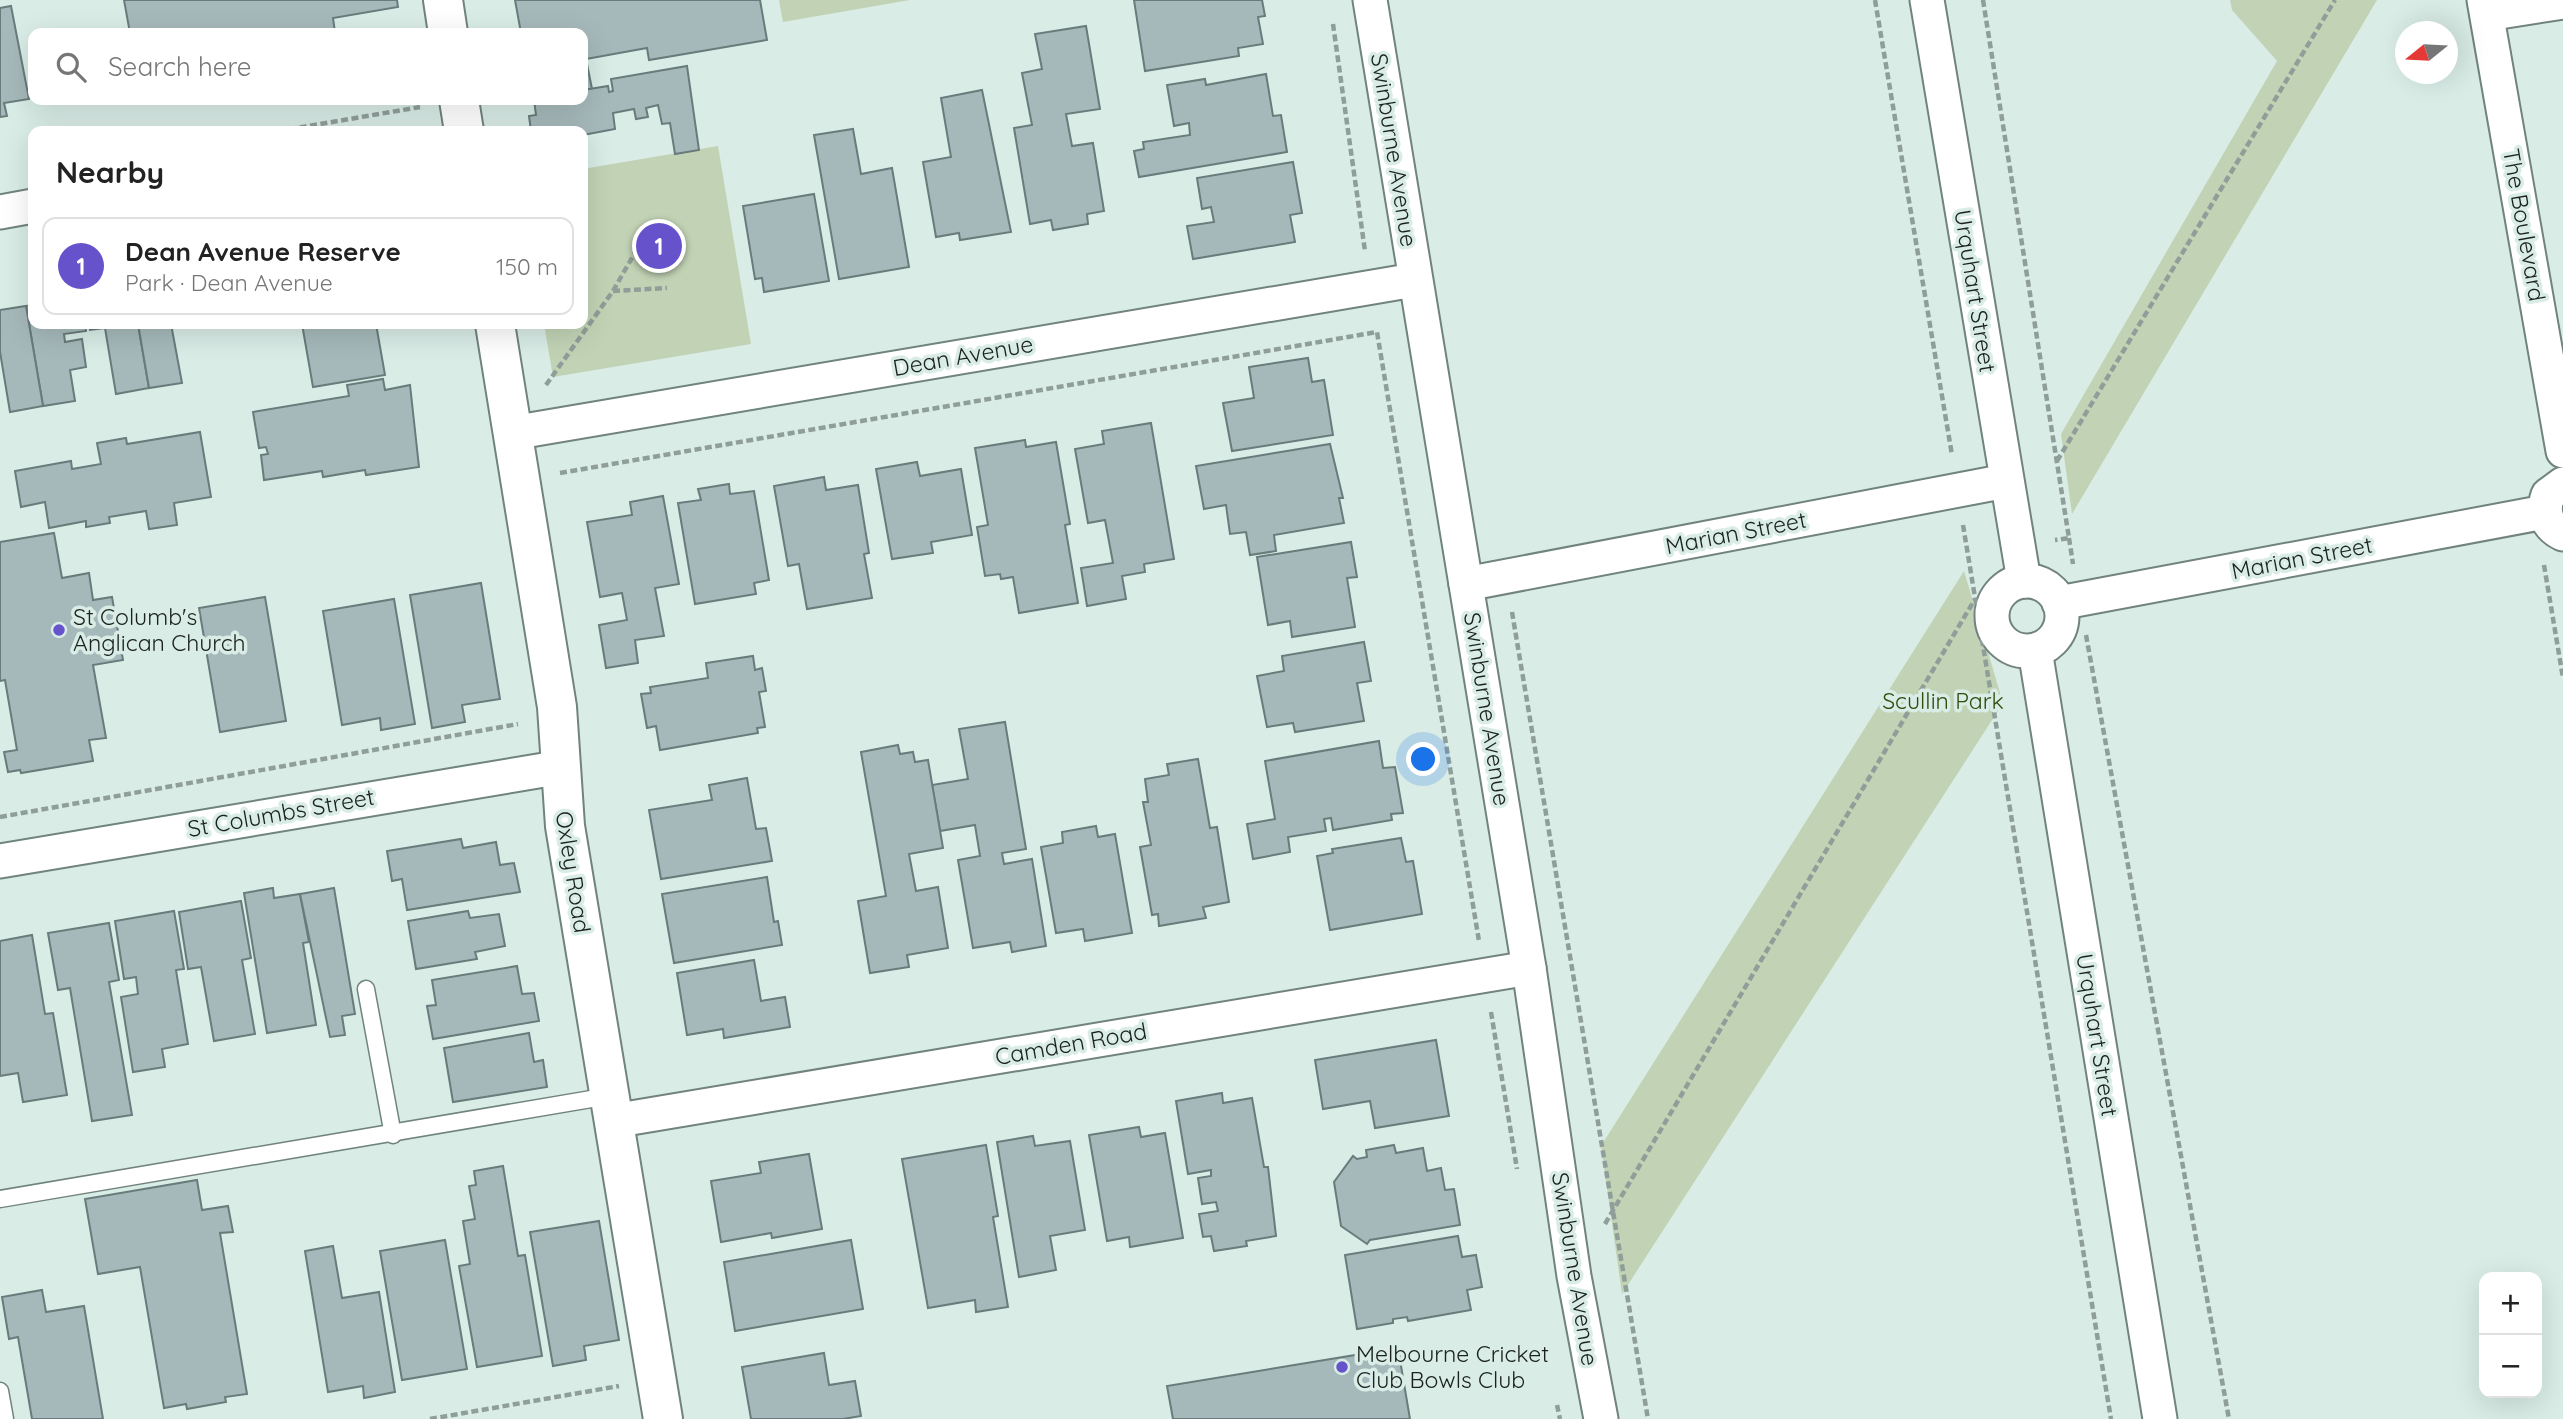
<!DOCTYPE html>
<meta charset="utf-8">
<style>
:root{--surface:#fff;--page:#f2f2f2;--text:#222;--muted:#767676;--line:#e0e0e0;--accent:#6653cc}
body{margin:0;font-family:Quicksand,sans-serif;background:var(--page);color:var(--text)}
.controls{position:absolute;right:21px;bottom:21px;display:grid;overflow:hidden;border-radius:14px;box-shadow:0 7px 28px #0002}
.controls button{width:63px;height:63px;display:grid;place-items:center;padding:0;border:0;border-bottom:2px solid var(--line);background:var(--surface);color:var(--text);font:35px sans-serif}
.compass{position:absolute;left:2395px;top:21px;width:63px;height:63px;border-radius:50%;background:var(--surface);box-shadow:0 7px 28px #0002;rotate:252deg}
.you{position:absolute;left:1424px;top:760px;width:24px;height:24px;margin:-18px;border:5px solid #fff;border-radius:50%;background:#1a73e8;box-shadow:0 0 0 10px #1a73e833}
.badge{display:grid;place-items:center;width:46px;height:46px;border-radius:50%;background:var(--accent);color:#fff;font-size:23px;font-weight:700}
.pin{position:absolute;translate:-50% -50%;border:4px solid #fff;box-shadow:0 2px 7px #0006}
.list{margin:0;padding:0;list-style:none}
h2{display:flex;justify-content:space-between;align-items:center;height:91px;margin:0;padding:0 28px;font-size:30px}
h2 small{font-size:23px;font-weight:400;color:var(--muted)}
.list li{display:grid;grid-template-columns:46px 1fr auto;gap:21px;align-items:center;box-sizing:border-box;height:98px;margin:0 14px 14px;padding:0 14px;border:2px solid var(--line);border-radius:14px}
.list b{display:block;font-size:26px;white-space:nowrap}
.list p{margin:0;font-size:23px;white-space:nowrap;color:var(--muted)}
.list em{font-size:23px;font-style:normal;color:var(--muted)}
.icon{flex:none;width:38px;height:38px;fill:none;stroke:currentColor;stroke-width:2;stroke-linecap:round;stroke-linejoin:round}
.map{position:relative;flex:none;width:2563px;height:1419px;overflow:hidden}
.search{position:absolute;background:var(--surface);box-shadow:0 7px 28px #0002;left:28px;top:28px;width:560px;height:77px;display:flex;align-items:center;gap:18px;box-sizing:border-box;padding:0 24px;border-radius:14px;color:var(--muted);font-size:26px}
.panel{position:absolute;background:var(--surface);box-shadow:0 7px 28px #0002;left:28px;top:126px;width:560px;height:203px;border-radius:14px}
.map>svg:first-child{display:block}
</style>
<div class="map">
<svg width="2563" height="1419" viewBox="0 0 2563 1419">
<rect width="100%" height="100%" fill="#d9ece6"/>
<g fill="#c2d3b5">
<path d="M779 0H910L783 22Z"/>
<path d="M2230 0H2377L2072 514 2061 434 2277 61 2232 10Z"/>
<path d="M718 146 751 344 553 377 544 324H583V169Z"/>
<path d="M1964 571 2003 703 1622 1294 1601 1146Z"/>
</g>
<g fill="#a6b9ba" stroke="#697b7b" stroke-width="2">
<path d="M124 0H397L398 7 333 18 335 32 326 33H130Z"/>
<path d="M515 0H760L767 40 649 60 647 48 586 59 592 89 583 90V33H521Z"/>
<path d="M1134 0H1262L1265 16 1258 17 1263 44 1238 48 1239 56 1145 71Z"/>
<path d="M11 6 29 99 4 103 7 116 0 117V8Z"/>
<path d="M1086 26 1100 109 1066 114 1072 146 1093 143 1104 211 1087 214 1088 224 1053 230 1051 220 1030 224 1014 128 1032 125 1022 73 1042 69 1035 34Z"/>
<path d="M687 66 699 150 675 154 670 123 662 124 658 105 646 108 648 117 636 119 634 109 613 113 615 129 583 135V131H531L529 116 536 115 534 100H583V90L608 86 609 92 613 91 611 79Z"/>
<path d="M1266 74 1273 116 1281 115 1287 152 1139 177 1134 151 1144 149 1143 142 1190 135 1189 123 1174 126 1167 85 1205 79 1206 85Z"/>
<path d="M982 90 1011 232 960 240 959 233 936 237 923 162 951 157 941 98Z"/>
<path d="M853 129 861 174 892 168 909 267 839 279 814 135Z"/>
<path d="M1293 162 1302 213 1290 215 1295 242 1193 259 1187 226 1214 222 1211 207 1202 209 1197 178Z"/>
<path d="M814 194 829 281 764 292 762 278 755 279 743 206Z"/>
<path d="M33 305V324H85L86 331 64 334 65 342 82 339 86 367 70 370 75 401 43 406 26 306Z"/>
<path d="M26 306 43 406 10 412 0 352V310Z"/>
<path d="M89 324H138L149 388 116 394 105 328 90 330Z"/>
<path d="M138 324H171L182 383 149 388Z"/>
<path d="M302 324H376L385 375 313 387Z"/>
<path d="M1308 358 1312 382 1324 380 1333 435 1232 451 1223 403 1254 398 1249 367Z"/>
<path d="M383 379 385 390 410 385 419 467 366 475 365 470 323 477 322 471 264 480 261 455 268 454 266 447 259 448 253 412 349 396 347 385Z"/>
<path d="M1151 423 1174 559 1144 564 1145 572 1122 576 1126 599 1087 606 1081 568 1113 563 1105 520 1088 523 1075 449 1104 444 1102 431Z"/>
<path d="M200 432 211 497 174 503 177 525 149 529 146 511 109 517 110 523 86 527V521L49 528 45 502 21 507 15 471 71 461 72 469 101 464 97 443 126 438 127 444Z"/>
<path d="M1025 440 1026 447 1056 442 1070 524 1065 525 1078 603 1019 613 1013 577 1001 579 1000 574 985 576 977 527 988 525 975 448Z"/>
<path d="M1330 444 1343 498H1339L1344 523 1274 535 1276 551 1250 555 1246 532 1230 534 1226 505 1204 509 1196 466Z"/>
<path d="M917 462 920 476 961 469 972 535 931 542 933 553 892 559 876 469Z"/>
<path d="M824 477 826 490 858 485 869 553 864 554 872 598 807 609 799 564 788 566 774 486Z"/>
<path d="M729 484 730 494 754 491 769 580 754 583 756 594 695 604 678 503 701 500 698 489Z"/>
<path d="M663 496 679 584 655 588 664 636 635 640 638 663 606 668 599 625 627 620 622 593 600 597 587 522 632 515 630 502Z"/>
<path d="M54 533 62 578 89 573 93 600 112 597 123 660 93 665 106 738 89 740 93 761 21 773 20 770 8 772 4 752 17 750 5 680 0 681V542Z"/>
<path d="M1351 542 1357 577 1347 578 1355 627 1292 637 1290 621 1268 625 1257 557Z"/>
<path d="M481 583 500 699 462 705 465 722 432 728 410 595Z"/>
<path d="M265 597 286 721 220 732 199 608Z"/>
<path d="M394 599 415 724 381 730 380 718 342 725 323 611Z"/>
<path d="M1364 642 1371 681 1357 683 1364 721 1295 732 1293 723 1267 727 1257 676 1284 671 1282 656Z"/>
<path d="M753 656 755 670 762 668 766 691 759 692 765 727 757 728 758 733 660 750 656 726 647 728 641 694 651 693 650 687 708 678 706 663Z"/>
<path d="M1005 722 1026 849 1002 853 1004 864 1032 859 1046 946 1012 952 1010 942 973 948 958 860 980 856 975 825 940 831 932 785 968 779 959 729Z"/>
<path d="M1379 741 1383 768 1395 767 1403 813 1391 814 1392 820 1333 830 1331 818 1324 819 1326 831 1288 837 1290 852 1253 859 1247 824 1275 819 1265 761Z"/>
<path d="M898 745 900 754 913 752 915 762 928 760 943 848 909 854 916 891 938 887 948 948 907 955 909 967 870 973 858 901 886 896 861 752Z"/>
<path d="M1198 759 1210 828 1217 827 1229 902 1203 907 1206 918 1159 926 1158 914 1152 915 1140 847 1151 845 1143 802H1148L1145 779 1169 775 1167 764Z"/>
<path d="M747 778 756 829 766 828 772 861 661 879 649 810 712 800 709 785Z"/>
<path d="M1096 826 1098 837 1115 834 1132 933 1085 941 1083 929 1056 933 1041 847 1063 843 1062 832Z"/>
<path d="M1401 838 1406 862 1413 861 1422 914 1330 930 1317 856 1333 853 1332 849Z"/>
<path d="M461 839 463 848 496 842 500 865 514 863 520 892 407 910 402 879 392 881 387 851Z"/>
<path d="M767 877 774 922 778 921 782 945 674 963 662 894Z"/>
<path d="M273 888 274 898 300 894 309 942 303 943 316 1025 267 1033 244 893Z"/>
<path d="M334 888 355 1014 342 1016 345 1035 330 1037 300 894Z"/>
<path d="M241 901 251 958 242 960 255 1034 214 1041 201 967 188 969 179 912Z"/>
<path d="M174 911 184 969 176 970 188 1044 162 1049 165 1067 133 1072 121 997 138 994 136 977 124 979 115 921Z"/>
<path d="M468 911 470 918 499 914 505 946 475 952 477 959 416 969 408 921Z"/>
<path d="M109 923 119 980 109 982 132 1115 92 1121 70 988 58 990 48 933Z"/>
<path d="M32 935 45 1014 53 1013 67 1095 23 1102 18 1073 0 1076V941Z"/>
<path d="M754 960 761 1001 785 997 790 1027 724 1038 723 1029 687 1035 677 973Z"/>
<path d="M517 966 522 994 534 993 539 1021 433 1039 427 1006 436 1005 432 980Z"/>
<path d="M529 1033 534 1062 543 1060 547 1087 453 1102 444 1048Z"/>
<path d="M1436 1040 1449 1116 1375 1128 1370 1101 1323 1109 1315 1060Z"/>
<path d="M1222 1093 1223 1103 1252 1098 1264 1167H1268L1276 1236 1246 1241 1247 1246 1214 1251 1211 1236 1203 1237 1199 1214 1218 1211 1216 1202 1202 1204 1198 1178 1211 1176V1170L1188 1174 1176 1101Z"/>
<path d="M1139 1127 1141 1137 1165 1133 1183 1238 1130 1247 1129 1237 1107 1241 1089 1135Z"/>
<path d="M1033 1136 1035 1146 1070 1141 1085 1230 1050 1236 1056 1270 1019 1277 997 1142Z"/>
<path d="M986 1145 998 1216 993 1217 1008 1307 976 1312 975 1300 928 1308 902 1159Z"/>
<path d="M1394 1145 1396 1153 1423 1148 1427 1171 1441 1168 1445 1190 1454 1189 1460 1225 1370 1240 1367 1244 1341 1226 1334 1182 1353 1156 1357 1159 1367 1157 1366 1150Z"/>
<path d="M809 1154 822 1229 772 1238 771 1233 721 1242 711 1181 761 1173 759 1162Z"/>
<path d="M503 1166 518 1256 525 1255 542 1356 477 1367 459 1266 470 1264 463 1221 475 1219 469 1186 476 1185 474 1171Z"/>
<path d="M197 1180 202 1210 228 1206 233 1232 220 1233 247 1394 225 1397 226 1402 187 1409 186 1404 164 1408 140 1267 98 1274 85 1199Z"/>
<path d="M599 1221 619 1340 584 1346 586 1360 553 1366 530 1232Z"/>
<path d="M1458 1236 1462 1257 1476 1255 1482 1287 1467 1290 1471 1310 1408 1321 1407 1317 1393 1319V1323L1357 1329 1345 1255Z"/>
<path d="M445 1240 467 1369 402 1380 380 1251Z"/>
<path d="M851 1240 863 1309 735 1331 724 1262Z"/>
<path d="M333 1246 342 1298 379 1292 395 1392 364 1398 363 1386 328 1392 305 1251Z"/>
<path d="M42 1290 46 1312 84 1306 103 1419H32L18 1337 9 1339 2 1297Z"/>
<path d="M1398 1348 1410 1419H1173L1167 1386Z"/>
<path d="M824 1353 829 1385 855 1381 861 1416 843 1419H751L742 1367Z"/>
</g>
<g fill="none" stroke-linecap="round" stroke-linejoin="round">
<defs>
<g id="lane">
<path d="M366 989 393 1135"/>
<path d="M0 1199 609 1096"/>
<path d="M0 1391 5 1419"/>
</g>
<g id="street">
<path d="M1370 0 1529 968 1574 1276 1601 1419"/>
<path d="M1927 0 2024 581"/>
<path d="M2484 0 2563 451"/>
<path d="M2487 14 2563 2"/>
<path d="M0 212 33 206"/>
<path d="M512 433 1414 280"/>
<path d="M2563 484 2548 495C2542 512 2546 526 2563 534"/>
<circle cx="2027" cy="616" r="35"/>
<path d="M1466 584 2006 481"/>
<path d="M2059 603 2545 512"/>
<path d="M2035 650 2160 1419"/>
<path d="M0 861 562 767"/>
<path d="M613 1121 1529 968"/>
</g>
<g id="secondary">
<path d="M443 0 448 33"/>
<path d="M459 100 464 131"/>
<path d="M495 324 557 707 565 826 663 1419"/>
</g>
</defs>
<use href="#lane" stroke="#71837e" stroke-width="19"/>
<use href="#street" stroke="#71837e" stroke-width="37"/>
<use href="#secondary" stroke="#71837e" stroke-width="42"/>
<g stroke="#909e9a" stroke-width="4.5" stroke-dasharray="7 3.5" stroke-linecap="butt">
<path d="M1875 0 1952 455"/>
<path d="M1983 0 2069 538 2055 540"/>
<path d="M1333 24 1365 251"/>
<path d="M279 131 420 107"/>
<path d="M613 291 667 288"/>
<path d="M546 385 613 291 645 235"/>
<path d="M2057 461 2335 0"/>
<path d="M560 473 1377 332 1479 941"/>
<path d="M1963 525 2111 1419"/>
<path d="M2069 538 2073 564"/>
<path d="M2544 565 2563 678"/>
<path d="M1512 612 1648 1419"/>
<path d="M2086 635 2229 1419"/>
<path d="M0 817 518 724"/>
<path d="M1491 1012 1517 1169"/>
<path d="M1605 1224 1975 599"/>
<path d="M1557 1405 1560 1419"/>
<path d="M430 1419 619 1386"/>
</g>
<use href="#lane" stroke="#fff" stroke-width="16"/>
<use href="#street" stroke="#fff" stroke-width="33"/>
<use href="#secondary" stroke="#fff" stroke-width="38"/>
</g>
<g fill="#6653cc" stroke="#d9ece6" stroke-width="2.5">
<circle cx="59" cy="630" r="7"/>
<circle cx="1342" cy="1367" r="7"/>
</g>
<g text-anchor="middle" stroke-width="7" stroke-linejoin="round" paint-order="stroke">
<g font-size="23" fill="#1a211f" stroke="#d9ece6">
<text transform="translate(1394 150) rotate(81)" y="8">Swinburne Avenue</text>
<text transform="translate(2524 225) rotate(80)" y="8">The Boulevard</text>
<text transform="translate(1975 291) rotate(81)" y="8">Urquhart Street</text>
<text transform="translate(963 356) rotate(-10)" y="8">Dean Avenue</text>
<text transform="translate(1736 533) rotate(-11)" y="8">Marian Street</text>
<text transform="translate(2302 558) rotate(-11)" y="8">Marian Street</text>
<text transform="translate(1487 709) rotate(81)" y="8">Swinburne Avenue</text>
<text transform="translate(281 813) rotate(-10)" y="8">St Columbs Street</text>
<text transform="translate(573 872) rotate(81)" y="8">Oxley Road</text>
<text transform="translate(2097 1035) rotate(81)" y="8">Urquhart Street</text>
<text transform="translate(1071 1044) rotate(-10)" y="8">Camden Road</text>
<text transform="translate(1575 1269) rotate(81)" y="8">Swinburne Avenue</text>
</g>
<g font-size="23" fill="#1a211f" stroke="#d9ece6" text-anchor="start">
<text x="73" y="625">St Columb's<tspan x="73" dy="26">Anglican Church</tspan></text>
<text x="1356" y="1362">Melbourne Cricket<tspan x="1356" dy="26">Club Bowls Club</tspan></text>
</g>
<g font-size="23" fill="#304d0c" stroke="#d9ece6">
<text x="1943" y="709">Scullin Park</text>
</g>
</g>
</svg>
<div class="controls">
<button>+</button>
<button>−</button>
</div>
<svg class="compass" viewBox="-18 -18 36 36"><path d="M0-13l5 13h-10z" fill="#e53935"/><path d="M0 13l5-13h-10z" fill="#767676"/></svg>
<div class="you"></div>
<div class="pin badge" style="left:659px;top:246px">1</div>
<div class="search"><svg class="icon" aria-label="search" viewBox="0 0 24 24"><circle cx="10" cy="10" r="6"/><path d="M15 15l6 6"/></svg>Search here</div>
<section class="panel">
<h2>Nearby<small></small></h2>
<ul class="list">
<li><span class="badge">1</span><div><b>Dean Avenue Reserve</b><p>Park · Dean Avenue</p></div><em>150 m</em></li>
</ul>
</section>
</div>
